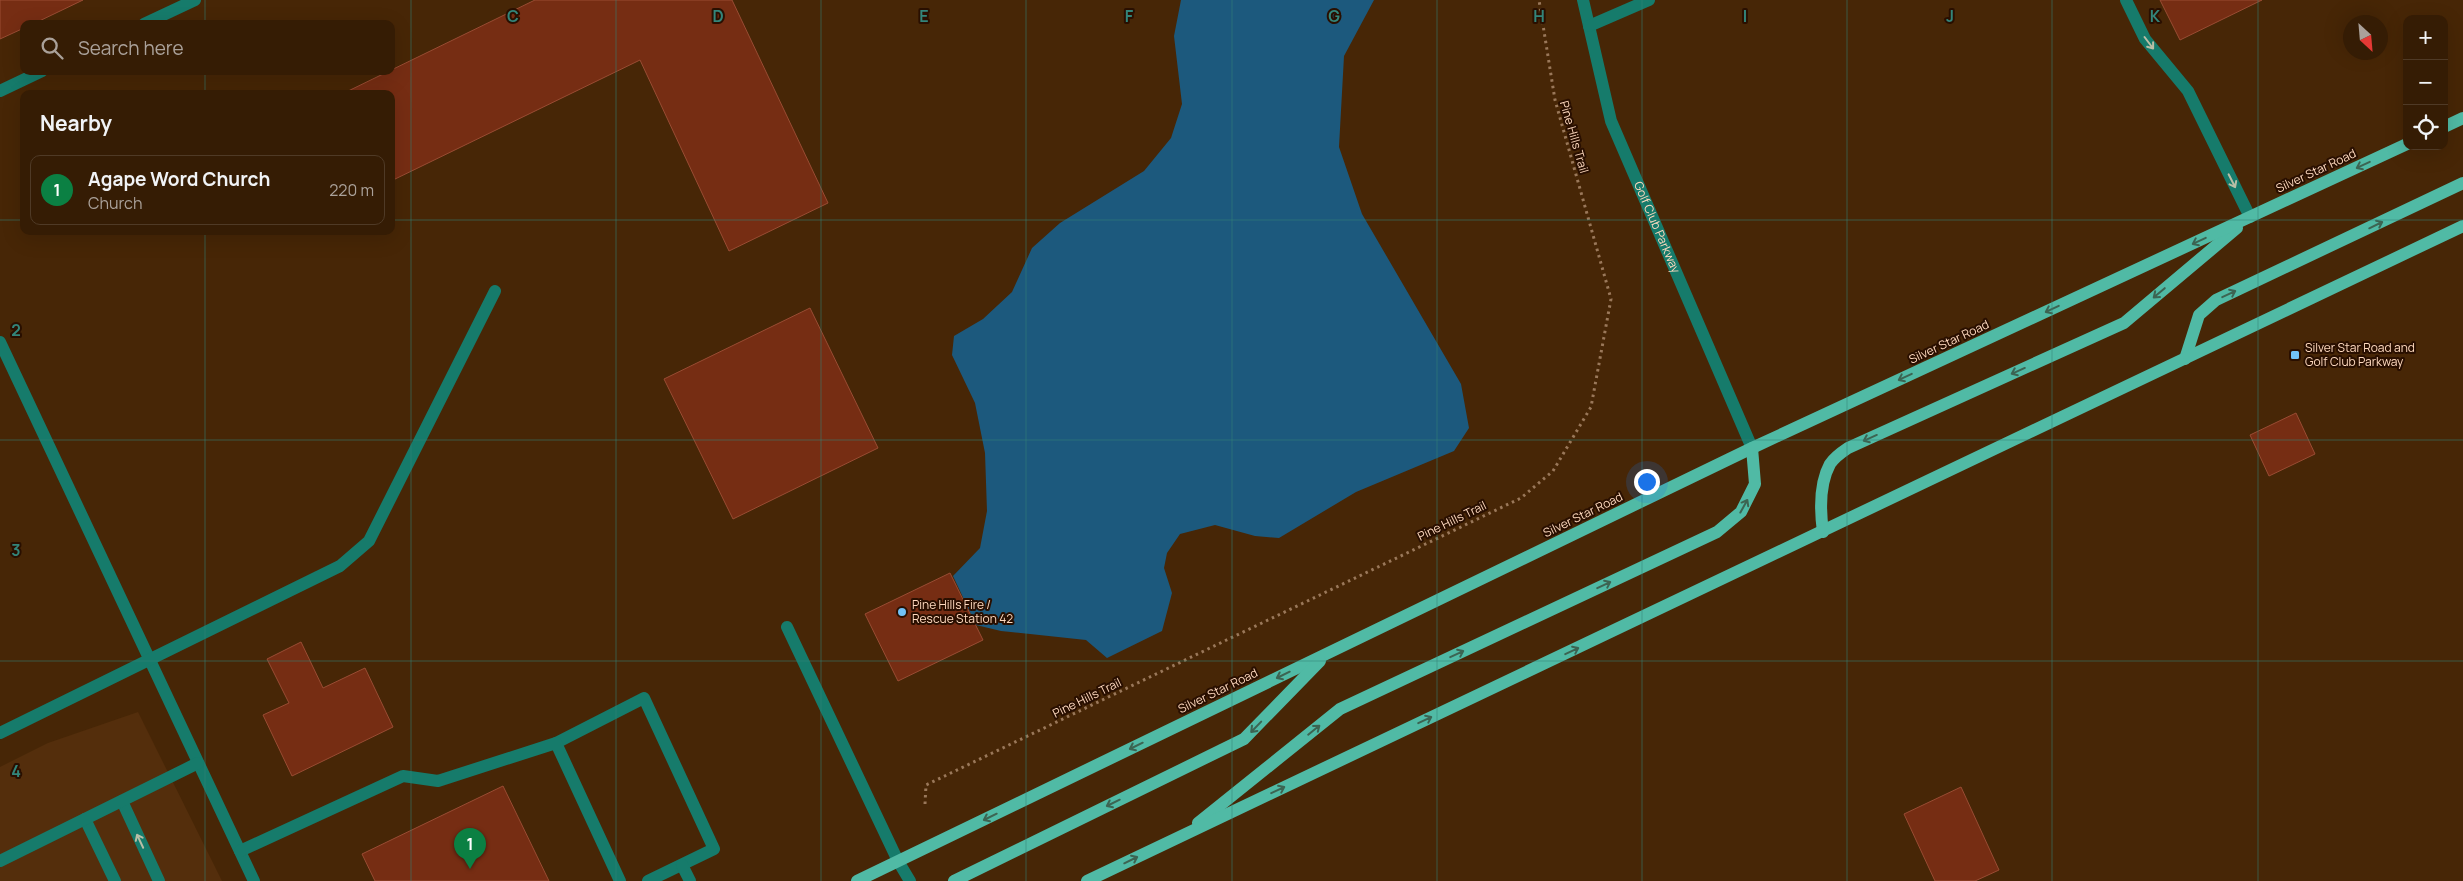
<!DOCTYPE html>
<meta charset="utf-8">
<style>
:root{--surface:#351c04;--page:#402913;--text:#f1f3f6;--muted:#aaa19a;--line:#4f3a26;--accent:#0b8043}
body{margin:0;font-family:Manrope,sans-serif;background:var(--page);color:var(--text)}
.controls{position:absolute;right:15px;top:15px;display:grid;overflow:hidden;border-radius:10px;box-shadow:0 5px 20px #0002}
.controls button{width:45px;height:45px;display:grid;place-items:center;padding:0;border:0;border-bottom:1px solid var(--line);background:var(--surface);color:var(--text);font:25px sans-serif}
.compass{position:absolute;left:2343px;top:15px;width:45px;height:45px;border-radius:50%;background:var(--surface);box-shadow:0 5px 20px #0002;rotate:154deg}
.you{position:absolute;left:1646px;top:481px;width:18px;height:18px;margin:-12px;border:4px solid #fff;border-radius:50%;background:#1a73e8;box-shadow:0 0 0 8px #1a73e833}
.badge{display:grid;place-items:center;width:32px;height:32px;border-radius:50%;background:var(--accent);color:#fff;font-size:16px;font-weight:700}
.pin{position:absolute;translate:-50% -41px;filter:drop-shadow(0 1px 2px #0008)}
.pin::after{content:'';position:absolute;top:26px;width:18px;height:15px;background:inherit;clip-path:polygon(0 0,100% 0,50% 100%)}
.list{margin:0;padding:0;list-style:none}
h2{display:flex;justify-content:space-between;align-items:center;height:65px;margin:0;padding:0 20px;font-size:21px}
h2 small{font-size:16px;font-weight:400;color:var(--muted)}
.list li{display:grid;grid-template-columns:32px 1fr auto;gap:15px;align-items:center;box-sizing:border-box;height:70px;margin:0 10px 10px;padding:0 10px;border:1px solid var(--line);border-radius:10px}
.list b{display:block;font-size:19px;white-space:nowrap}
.list p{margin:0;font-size:16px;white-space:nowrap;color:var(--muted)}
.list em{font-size:16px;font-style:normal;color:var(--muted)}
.icon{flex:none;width:28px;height:28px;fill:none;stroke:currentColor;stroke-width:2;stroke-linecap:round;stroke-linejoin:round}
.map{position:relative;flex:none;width:2463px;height:881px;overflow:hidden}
.search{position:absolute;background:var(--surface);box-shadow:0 5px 20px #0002;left:20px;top:20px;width:375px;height:55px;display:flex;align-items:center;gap:12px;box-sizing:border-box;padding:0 18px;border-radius:10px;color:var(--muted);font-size:19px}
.panel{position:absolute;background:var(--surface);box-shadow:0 5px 20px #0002;left:20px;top:90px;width:375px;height:145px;border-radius:10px}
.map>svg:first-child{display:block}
</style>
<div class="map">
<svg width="2463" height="881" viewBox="0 0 2463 881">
<rect width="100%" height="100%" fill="#472606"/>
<path fill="#542e0c" d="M138 712 222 881H0V767L48 743Z"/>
<path fill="#1c597d" d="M1181 0H1374L1344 56 1339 147 1362 214 1461 384 1469 428 1454 451 1356 492 1279 538 1255 536 1215 525 1180 534 1167 553 1164 568 1172 593 1162 631 1107 658 1086 640 1001 631 976 625 953 576 980 548 987 511 985 453 975 403 952 355 954 336 983 319 1012 292 1032 248 1060 223 1144 171 1171 138 1182 104 1174 36Z"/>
<g fill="#762d13" stroke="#994c33">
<path d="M0 0H83L33 24H24V28L0 39Z"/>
<path d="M535 0H732L828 203 729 251 640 60 391 181V94H342Z"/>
<path d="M2160 0H2262L2180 40Z"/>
<path d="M810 308 878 448 733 519 664 379Z"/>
<path d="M2296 413 2315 454 2269 476 2250 435Z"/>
<path d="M950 573 983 640 898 681 865 614Z"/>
<path d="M301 642 323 688 365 668 393 727 292 776 263 715 289 703 267 659Z"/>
<path d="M503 786 549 881H375L362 854Z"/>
<path d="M1961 787 1999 870 1975 881H1935L1904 814Z"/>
</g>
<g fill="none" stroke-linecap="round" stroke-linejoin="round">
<path stroke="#9a785a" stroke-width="3" stroke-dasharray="2.5 4" stroke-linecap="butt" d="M925 804 926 785 1521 498 1553 471 1591 407 1611 299 1555 100 1539 0"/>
<g stroke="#167b6b" stroke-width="12">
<path id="s1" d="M1583 0 1611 121 1752 448"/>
<path d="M2126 0 2145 39 2188 91 2250 217"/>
<path d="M144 24 195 0"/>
<path d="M1589 26 1649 0"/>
<path d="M0 91 42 71"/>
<path d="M0 342 254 881"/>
<path d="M787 627 898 861 910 881"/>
<path d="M0 733 340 566 369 541 495 291"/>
<path d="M556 743 644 698 714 849 648 881"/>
<path d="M122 801 159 881"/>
<path d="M85 819 115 881"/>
<path d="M240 851 403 776 438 781 556 743 620 881"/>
<path d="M0 861 198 763"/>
<path d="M682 865 690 881"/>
</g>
<g stroke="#50baa5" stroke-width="12">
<path d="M2444 127 2463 118"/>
<path d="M2185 359 2199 315 2216 300 2463 183"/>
<path d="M1823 532C1820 510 1819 484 1830 464 1834 458 1842 452 1848 448L2124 323 2237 228"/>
<path d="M1198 823 1340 709 1717 532 1741 512 1755 484 1752 448"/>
<path d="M857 881 1752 448 2407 144"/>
<path d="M954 881 1244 739 1320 661"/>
<path d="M1087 881 2463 226"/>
</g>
</g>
<defs><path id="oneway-shaft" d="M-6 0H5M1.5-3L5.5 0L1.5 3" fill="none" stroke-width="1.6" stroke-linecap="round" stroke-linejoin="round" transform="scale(1.25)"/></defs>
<g stroke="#b9bea6">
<use href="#oneway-shaft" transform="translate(2149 43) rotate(53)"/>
<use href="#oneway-shaft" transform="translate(2232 181) rotate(63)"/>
<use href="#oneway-shaft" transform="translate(140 841) rotate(-115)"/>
</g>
<g stroke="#3c6452">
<use href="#oneway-shaft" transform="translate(2363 165) rotate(155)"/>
<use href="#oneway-shaft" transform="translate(2376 225) rotate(-26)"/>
<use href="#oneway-shaft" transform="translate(2199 241) rotate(155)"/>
<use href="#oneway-shaft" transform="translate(2159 293) rotate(140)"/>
<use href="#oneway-shaft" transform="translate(2229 294) rotate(-25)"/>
<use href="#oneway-shaft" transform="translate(2052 309) rotate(155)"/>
<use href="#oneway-shaft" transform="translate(2018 371) rotate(156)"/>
<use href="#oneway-shaft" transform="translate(1905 377) rotate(155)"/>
<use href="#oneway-shaft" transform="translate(1870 438) rotate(156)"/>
<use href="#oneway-shaft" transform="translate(1744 506) rotate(-61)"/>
<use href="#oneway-shaft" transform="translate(1604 585) rotate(-25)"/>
<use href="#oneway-shaft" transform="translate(1572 651) rotate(-25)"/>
<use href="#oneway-shaft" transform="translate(1457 654) rotate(-25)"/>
<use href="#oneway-shaft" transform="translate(1283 675) rotate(154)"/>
<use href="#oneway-shaft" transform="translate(1425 720) rotate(-25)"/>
<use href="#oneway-shaft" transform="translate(1256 727) rotate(134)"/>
<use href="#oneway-shaft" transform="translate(1314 730) rotate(-39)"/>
<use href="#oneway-shaft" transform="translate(1136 746) rotate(154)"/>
<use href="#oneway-shaft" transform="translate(1278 790) rotate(-25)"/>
<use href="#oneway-shaft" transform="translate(1113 803) rotate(154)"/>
<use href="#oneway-shaft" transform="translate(990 817) rotate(154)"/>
<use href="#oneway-shaft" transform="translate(1131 860) rotate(-26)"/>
</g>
<path fill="none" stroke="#33857a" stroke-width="1" stroke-opacity="0.55" d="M205 0V24M411 0V881M616 0V881M821 0V881M1026 0V881M1232 0V881M1437 0V881M1642 0V881M1847 0V881M2052 0V881M2258 0V881M205 71V94M0 220H24M391 220H2463M205 231V881M0 440H2463M0 661H2463"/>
<g fill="#71c1f5" stroke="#290f00" stroke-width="2">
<rect x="2290" y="350" width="10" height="10" rx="2.5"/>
<circle cx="902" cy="612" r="5"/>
</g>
<g text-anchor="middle" stroke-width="4" stroke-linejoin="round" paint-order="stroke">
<g font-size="12" fill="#ffdabf" stroke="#290f00">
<text transform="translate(1574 137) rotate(74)" y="4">Pine Hills Trail</text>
<text transform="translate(2316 171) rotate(-25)" y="4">Silver Star Road</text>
<text dy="4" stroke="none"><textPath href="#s1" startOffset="240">Golf Club Parkway</textPath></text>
<text transform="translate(1949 342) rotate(-25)" y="4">Silver Star Road</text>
<text transform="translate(1583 515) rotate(-26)" y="4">Silver Star Road</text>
<text transform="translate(1452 521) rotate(-26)" y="4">Pine Hills Trail</text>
<text transform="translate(1218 691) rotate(-26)" y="4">Silver Star Road</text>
<text transform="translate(1087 698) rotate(-26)" y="4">Pine Hills Trail</text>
</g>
<g font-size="12" fill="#ffdabf" stroke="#290f00" text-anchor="start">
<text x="2305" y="352">Silver Star Road and<tspan x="2305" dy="14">Golf Club Parkway</tspan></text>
<text x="912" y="609">Pine Hills Fire /<tspan x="912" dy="14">Rescue Station 42</tspan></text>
</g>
</g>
<g font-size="16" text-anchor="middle" font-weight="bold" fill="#33857a" stroke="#290f00" stroke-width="4" stroke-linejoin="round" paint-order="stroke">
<text x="513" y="22">C</text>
<text x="718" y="22">D</text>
<text x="924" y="22">E</text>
<text x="1129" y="22">F</text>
<text x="1334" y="22">G</text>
<text x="1539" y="22">H</text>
<text x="1745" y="22">I</text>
<text x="1950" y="22">J</text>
<text x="2155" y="22">K</text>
<text x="16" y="336">2</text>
<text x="16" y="556">3</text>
<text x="16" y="777">4</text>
</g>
</svg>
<div class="controls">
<button>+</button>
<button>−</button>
<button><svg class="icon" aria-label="locate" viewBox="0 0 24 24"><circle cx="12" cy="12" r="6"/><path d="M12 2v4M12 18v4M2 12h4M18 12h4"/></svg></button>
</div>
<svg class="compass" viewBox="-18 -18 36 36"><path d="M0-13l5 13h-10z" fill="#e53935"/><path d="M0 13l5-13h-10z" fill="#aaa19a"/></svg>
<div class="you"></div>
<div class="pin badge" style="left:470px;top:869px">1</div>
<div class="search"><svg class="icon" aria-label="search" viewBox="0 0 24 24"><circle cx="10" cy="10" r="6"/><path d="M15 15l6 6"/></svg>Search here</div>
<section class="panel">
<h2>Nearby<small></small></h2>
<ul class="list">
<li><span class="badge">1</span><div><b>Agape Word Church</b><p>Church</p></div><em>220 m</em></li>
</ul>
</section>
</div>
